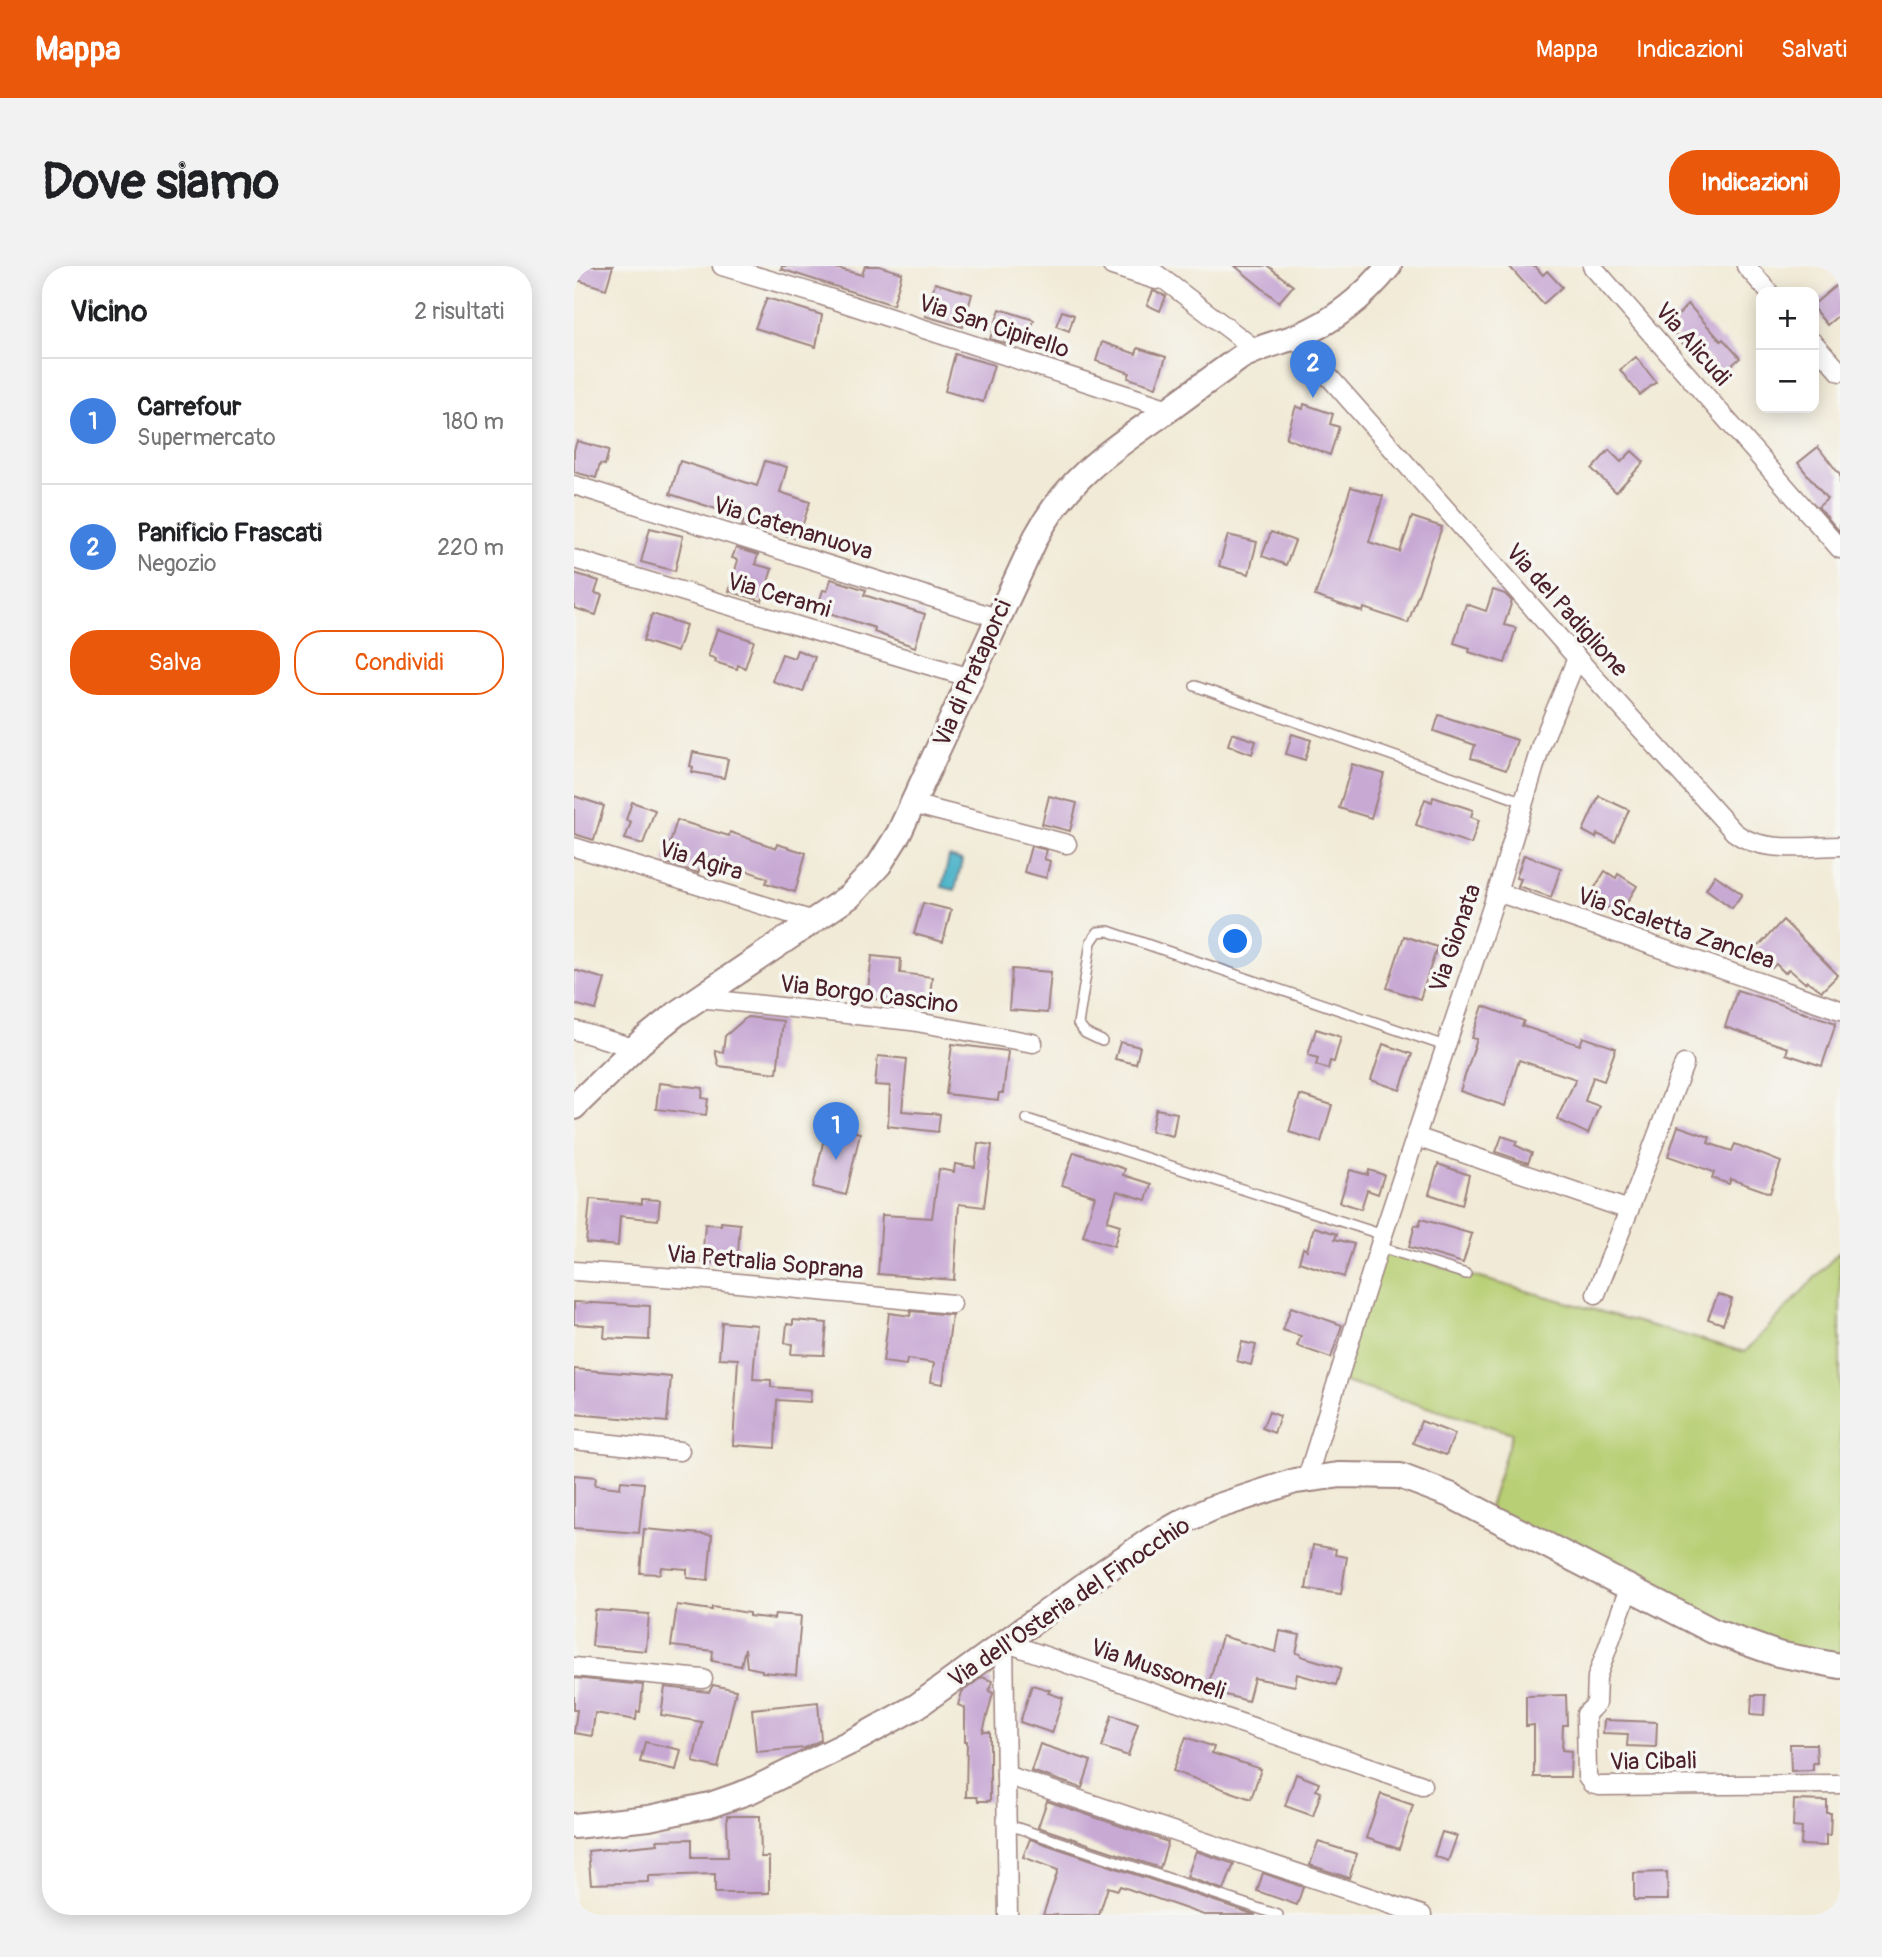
<!DOCTYPE html>
<html lang="it">
<meta charset="utf-8">
<style>
:root{--surface:#fff;--page:#f2f2f2;--text:#202124;--muted:#757577;--line:#e0e0e0;--accent:#ea580c}
body{margin:0;font-family:Pangolin,sans-serif;background:var(--page);color:var(--text)}
.controls{position:absolute;right:21px;top:21px;display:grid;overflow:hidden;border-radius:14px;box-shadow:0 4px 18px #0003}
.controls button{width:63px;height:63px;display:grid;place-items:center;padding:0;border:0;border-bottom:2px solid var(--line);background:var(--surface);color:var(--text);font:35px sans-serif}
.you{position:absolute;left:662px;top:676px;width:24px;height:24px;margin:-18px;border:5px solid #fff;border-radius:50%;background:#1a73e8;box-shadow:0 0 0 10px #1a73e833}
.badge{display:grid;place-items:center;width:46px;height:46px;border-radius:50%;background:var(--accent);color:#fff;font-size:23px;font-weight:700}
.pin{position:absolute;translate:-50% -58px;filter:drop-shadow(0 2px 4px #0008)}
.pin::after{content:'';position:absolute;top:37px;width:24px;height:21px;background:inherit;clip-path:polygon(0 0,100% 0,50% 100%)}
.list{margin:0;padding:0;list-style:none}
h2{display:flex;justify-content:space-between;align-items:center;height:91px;margin:0;padding:0 28px;font-size:30px}
h2 small{font-size:23px;font-weight:400;color:var(--muted)}
.list li{display:grid;grid-template-columns:46px 1fr auto;gap:21px;align-items:center;box-sizing:border-box;height:126px;padding:0 28px;border-top:2px solid var(--line)}
.list b{display:block;font-size:26px;white-space:nowrap}
.list p{margin:0;font-size:23px;white-space:nowrap;color:var(--muted)}
.list em{font-size:23px;font-style:normal;color:var(--muted)}
.actions{display:flex;gap:14px;padding:21px 28px}
.actions a{flex:1;padding:16px 0;border:2px solid var(--accent);border-radius:28px;text-align:center;font-size:24px;color:var(--accent)}
.actions .main{background:var(--accent);color:#fff}
.map{position:relative;flex:none;width:1266px;height:1649px;overflow:hidden;border-radius:28px}
header{display:flex;align-items:center;gap:42px;box-sizing:border-box;height:98px;padding:0 35px;background:var(--accent);color:#fff}
header strong{font-size:33px}
nav{display:flex;gap:38px;margin-inline-start:auto;font-size:24px}
.intro{display:flex;align-items:center;justify-content:space-between;box-sizing:border-box;height:168px;padding:0 42px}
h1{margin:0;font-size:49px}
.button{padding:18px 32px;border-radius:28px;background:var(--accent);color:#fff;font-size:24px;font-weight:700}
main{display:flex;gap:42px;padding:0 42px}
aside{flex:1;background:var(--surface);border-radius:28px;box-shadow:0 4px 18px #0003}
.map>svg:first-child{display:block}
</style>
<header>
<strong>Mappa</strong>
<nav><a>Mappa</a><a>Indicazioni</a><a>Salvati</a></nav>
</header>
<div class="intro"><h1>Dove siamo</h1><a class="button">Indicazioni</a></div>
<main>
<aside>
<h2>Vicino<small>2 risultati</small></h2>
<ul class="list">
<li><span class="badge" style="background:#3f7fe0">1</span><div><b>Carrefour</b><p>Supermercato</p></div><em>180 m</em></li>
<li><span class="badge" style="background:#3f7fe0">2</span><div><b>Panificio Frascati</b><p>Negozio</p></div><em>220 m</em></li>
</ul>
<div class="actions"><a class="main">Salva</a><a>Condividi</a></div>
</aside>
<div class="map">
<svg width="1266" height="1649" viewBox="0 0 1266 1649">
<rect width="100%" height="100%" fill="#f6f6f2"/>
<filter id="ink" filterUnits="userSpaceOnUse"><feTurbulence type="fractalNoise" baseFrequency=".0143" numOctaves="2"/><feDisplacementMap in="SourceGraphic" scale="14" xChannelSelector="R" yChannelSelector="G"/><feConvolveMatrix kernelMatrix="1 2 1 2 8 2 1 2 1" color-interpolation-filters="sRGB"/></filter>
<filter id="wash" filterUnits="userSpaceOnUse"><feTurbulence type="fractalNoise" baseFrequency=".00686" numOctaves="4" result="noise"/><feDisplacementMap in="SourceGraphic" scale="28" xChannelSelector="R" yChannelSelector="G"/><feGaussianBlur stdDeviation="1.57" result="paint"/><feColorMatrix in="noise" values="0 0 0 0 0 0 0 0 0 0 0 0 0 0 0 0 0 1.4 0 .05"/><feComposite in="paint" operator="in"/></filter>
<g filter="url(#wash)">
<rect width="100%" height="100%" fill="#f1ead6"/>
<path fill="#b8cf74" stroke="#817750" stroke-width="2" d="M806 981 892 1008 1171 1086 1266 985V1400L1204 1388 913 1248 938 1167 764 1114Z"/>
<path fill="#49b2c8" stroke="#4a687a" stroke-width="2" d="M375 591 388 595 381 624 368 621Z"/>
<g id="blocks">
<g fill="#c8a9d4">
<path d="M0 0H39L32 23 0 13Z"/>
<path d="M208 0H263L262 2 288 9 291 0H305L328 7 319 39 207 3Z"/>
<path d="M661 0H694L719 20 705 36Z"/>
<path d="M935 0H961L969 9 973 5 988 21 969 38Z"/>
<path d="M1266 16V48L1253 59 1240 43V38Z"/>
<path d="M361 17 398 28 389 61 351 50Z"/>
<path d="M579 25 592 30 586 45 573 39Z"/>
<path d="M193 32 248 49 242 81 181 62Z"/>
<path d="M1114 38 1147 75 1149 73 1166 92 1148 108 1118 74 1111 80 1094 60Z"/>
<path d="M426 43 460 54 452 79 432 73 431 77 416 73Z"/>
<path d="M488 45 500 49 495 65 482 60Z"/>
<path d="M528 76 562 88 564 82 592 91 582 121 554 112 556 107 522 95Z"/>
<path d="M381 88 420 99 409 136 371 125Z"/>
<path d="M1062 91 1082 116 1066 129 1046 104Z"/>
<path d="M730 138 759 148 756 158 765 161 756 189 712 172 722 140 729 143Z"/>
<path d="M3 175 35 184 31 199 26 198 22 212 0 206V184Z"/>
<path d="M1244 181 1266 209V266L1244 241 1253 233 1224 197Z"/>
<path d="M1035 184 1047 196 1058 185 1070 196 1042 226 1018 203Z"/>
<path d="M106 195 183 220 191 195 213 201 206 226 236 236 224 273 192 262 191 267 168 260 170 255 166 254 167 251 96 228Z"/>
<path d="M777 221 809 230 795 276 826 286 838 251 868 261 834 357 790 342 789 346 741 330Z"/>
<path d="M76 262 109 270 101 305 67 296Z"/>
<path d="M697 266 721 275 712 299 688 290Z"/>
<path d="M654 269 683 276 675 308 645 300Z"/>
<path d="M162 282 184 289 181 298 198 303 188 335 155 325 164 294 158 292Z"/>
<path d="M0 307 25 315 21 327 28 329 22 349 0 342Z"/>
<path d="M257 313 292 324 290 329 351 348 341 381 300 366 301 362 243 343 249 324 253 325Z"/>
<path d="M919 324 931 328 938 335 930 359 942 362 931 397 895 386 896 382 880 377 892 338 912 345Z"/>
<path d="M78 348 112 359 103 386 69 375Z"/>
<path d="M143 363 180 375 171 402 164 399 163 403 141 396 142 393 134 390Z"/>
<path d="M223 384 241 391 229 426 198 415 208 388 220 392Z"/>
<path d="M865 449 943 474 932 504 897 492 901 479 860 465Z"/>
<path d="M658 467 682 475 678 488 654 479Z"/>
<path d="M718 468 737 474 731 494 712 488Z"/>
<path d="M119 486 154 493 150 512 118 506 119 501 116 500Z"/>
<path d="M778 498 810 508 797 552 765 542Z"/>
<path d="M0 530 30 540 20 574 0 568Z"/>
<path d="M475 530 503 537 496 565 468 558Z"/>
<path d="M1025 530 1055 544 1041 576 1023 568 1022 572 1009 565Z"/>
<path d="M859 531 899 544 897 551 905 554 897 578 842 559 851 533 858 536Z"/>
<path d="M58 536 81 544 69 578 51 573 57 556 52 554Z"/>
<path d="M103 554 155 570 156 566 202 582 203 578 232 587 221 626 192 617 194 612 130 590 124 607 90 596Z"/>
<path d="M457 580 473 584 470 593 476 595 472 612 450 606Z"/>
<path d="M950 589 987 602 977 631 944 620 947 613 942 612Z"/>
<path d="M1031 605 1042 612 1044 608 1063 620 1047 646 1040 642 1038 645 1017 628Z"/>
<path d="M1141 609 1168 628 1158 642 1132 623Z"/>
<path d="M349 637 377 644 369 676 340 668Z"/>
<path d="M1209 654 1264 709 1248 725 1233 715 1231 717 1215 703 1211 707 1202 698 1198 702 1180 685Z"/>
<path d="M830 670 863 681 846 733 813 722Z"/>
<path d="M298 690 327 693 326 707 358 711 355 739 293 732Z"/>
<path d="M438 703 477 706 473 747 435 744Z"/>
<path d="M0 704 31 713 22 744 0 738Z"/>
<path d="M1163 724 1262 757 1248 800 1212 788 1214 782 1151 761Z"/>
<path d="M909 740 950 755 948 760 1006 779 1009 771 1042 782 1030 815 1019 811 1011 835 1025 840 1014 868 983 853 1002 813 945 794 931 840 886 825 903 773 898 772Z"/>
<path d="M173 751 209 755 203 807 145 800 141 785 149 786 151 770Z"/>
<path d="M742 763 767 771 760 796 756 795 754 803 742 799 744 792 734 789Z"/>
<path d="M546 776 566 781 562 798 541 793Z"/>
<path d="M378 778 434 785 429 827H425L424 834 372 828Z"/>
<path d="M809 778 838 788 826 824 797 814Z"/>
<path d="M304 790 333 793 328 845 366 848 364 866 314 860 316 820 301 819Z"/>
<path d="M85 817 129 822 128 832 134 833 132 849 82 843Z"/>
<path d="M726 829 758 839 747 876 715 866Z"/>
<path d="M582 843 603 847 599 870 577 865Z"/>
<path d="M253 859 286 867 272 929 239 921Z"/>
<path d="M1104 860 1136 871 1134 877 1158 885 1161 878 1207 896 1196 927 1157 913 1155 918 1138 912 1140 906 1094 890Z"/>
<path d="M928 870 943 875 941 879 958 887 954 897 922 886Z"/>
<path d="M404 877 418 879 410 941 385 938 380 1014 304 1008 308 949 358 952 365 903 380 906 381 898 401 901Z"/>
<path d="M500 886 551 903 549 909 577 918 572 934 543 925 533 955 546 959 540 980 509 970 521 930 488 919Z"/>
<path d="M864 898 895 909 888 939 855 928Z"/>
<path d="M776 904 794 909 795 904 810 909 804 928 793 924 787 943 766 936Z"/>
<path d="M16 933 68 938V933L86 934 84 954 46 950 44 980 12 977Z"/>
<path d="M847 953 898 968 889 997 835 981 841 959 845 960Z"/>
<path d="M147 956 166 958 164 987 160 986 159 998 128 996 131 958 147 959Z"/>
<path d="M740 961 763 968 761 973 780 978 770 1011 725 996 729 982 733 984Z"/>
<path d="M1144 1028 1158 1033 1149 1058 1134 1053Z"/>
<path d="M0 1036 76 1040 75 1074 30 1072 31 1060 0 1058Z"/>
<path d="M717 1041 768 1059 757 1092 723 1080 727 1070 709 1064Z"/>
<path d="M337 1045 378 1049 369 1118 357 1116 360 1097 333 1093 332 1099 309 1096 315 1047 336 1050Z"/>
<path d="M219 1054 253 1057 250 1089 217 1088 218 1078 211 1077 213 1058 219 1059Z"/>
<path d="M148 1056 183 1059 179 1113 197 1114V1121L237 1124 236 1136 203 1134 201 1182 159 1179 164 1093 145 1092Z"/>
<path d="M668 1076 682 1079 677 1099 663 1095Z"/>
<path d="M0 1103 97 1111 93 1156 0 1148Z"/>
<path d="M695 1146 706 1150 700 1167 688 1162Z"/>
<path d="M847 1155 881 1168 872 1189 839 1177Z"/>
<path d="M0 1209 22 1211 21 1219 46 1222 47 1215 70 1217 65 1267 0 1262Z"/>
<path d="M70 1263 138 1269 134 1314 113 1312V1303L87 1301 86 1308 66 1307Z"/>
<path d="M739 1279 762 1283 761 1289 773 1291 767 1328 732 1323Z"/>
<path d="M103 1339 138 1344V1341L175 1347V1350L200 1353 201 1348 227 1350 222 1409 188 1406V1404L173 1401 171 1382 167 1400 138 1395 139 1385 97 1380Z"/>
<path d="M21 1344 75 1348 72 1385 18 1380Z"/>
<path d="M706 1365 726 1369 722 1387 727 1388V1390L767 1402 762 1419 723 1408 721 1420 680 1412 674 1435 633 1424 648 1370 702 1386Z"/>
<path d="M408 1411 418 1415 415 1425 419 1427 409 1466H416V1535H404L403 1531H392L393 1475H391V1442L384 1439 388 1426Z"/>
<path d="M0 1412 69 1419 66 1446 63 1445 62 1454 21 1447 18 1470 0 1467 3 1444H0Z"/>
<path d="M139 1419 162 1424 144 1502 119 1496 128 1456 87 1449 91 1421 135 1426Z"/>
<path d="M458 1419 476 1424 474 1427 489 1432 478 1467 446 1456Z"/>
<path d="M992 1429 993 1459H989L988 1484 997 1485 996 1511H960V1459L952 1460V1430Z"/>
<path d="M1178 1429H1191L1190 1449 1177 1448Z"/>
<path d="M244 1436 247 1474 231 1482 182 1486 178 1443Z"/>
<path d="M538 1449 564 1458 554 1490 528 1481Z"/>
<path d="M1030 1454 1083 1456 1082 1481 1053 1480 1054 1468 1029 1467Z"/>
<path d="M612 1471 640 1481 638 1487 687 1503 677 1533 599 1505Z"/>
<path d="M71 1476 107 1484 102 1504 66 1496Z"/>
<path d="M466 1478 517 1495 508 1522 457 1505Z"/>
<path d="M1216 1478H1242L1243 1497H1239V1504L1217 1505Z"/>
<path d="M722 1508 745 1517 742 1524 747 1526 739 1550 711 1540Z"/>
<path d="M807 1528 839 1539 825 1583 792 1572Z"/>
<path d="M1220 1534 1253 1535V1547H1257L1256 1569H1252V1580L1227 1579 1228 1562 1219 1561Z"/>
<path d="M473 1535 594 1576 586 1602 464 1561Z"/>
<path d="M153 1550H186L187 1591H195V1627H141V1608L75 1610V1616L17 1618 14 1585 84 1578 83 1574 118 1573V1591H154Z"/>
<path d="M868 1566 883 1570 874 1595 860 1590Z"/>
<path d="M456 1573 682 1649H630L546 1620 544 1624 534 1621 525 1649H469L484 1604 449 1591Z"/>
<path d="M744 1576 783 1588 775 1612 736 1599Z"/>
<path d="M622 1585 660 1598 650 1624 613 1611Z"/>
<path d="M1093 1606 1094 1634H1060V1607Z"/>
<path d="M689 1607 729 1621 723 1639 683 1625Z"/>
</g>
</g>
</g>
<g filter="url(#ink)">
<use href="#blocks" fill-opacity="0" stroke="#9e8480" stroke-width="2"/>
<g fill="none" stroke-linecap="round" stroke-linejoin="round">
<defs>
<g id="lane">
<path d="M621 420 950 536"/>
<path d="M528 775 511 767 504 758 517 676 524 666 534 665 871 780"/>
<path d="M453 853 809 969"/>
<path d="M806 981 892 1008"/>
<path d="M432 1558 704 1649"/>
</g>
<g id="street">
<path d="M148 0 246 29 595 143"/>
<path d="M538 0 582 14"/>
<path d="M572 0 681 83"/>
<path d="M1018 0 1266 283"/>
<path d="M1172 0 1195 26"/>
<path d="M720 71 1003 392 1160 566C1188 588 1232 580 1266 580"/>
<path d="M1240 77 1266 106"/>
<path d="M0 219 423 352"/>
<path d="M0 293 397 412"/>
<path d="M338 538 493 578"/>
<path d="M0 581 240 655"/>
<path d="M923 626 1266 744"/>
<path d="M124 732 337 755 459 777"/>
<path d="M0 764 60 782"/>
<path d="M842 871 1055 944 1110 798"/>
<path d="M0 1005 133 1014 378 1038"/>
<path d="M1022 1028 1055 944"/>
<path d="M0 1174 106 1185"/>
<path d="M733 1212 809 969 923 626 967 479 1003 392"/>
<path d="M1055 1322 1023 1411 1022 1438 1012 1448 1013 1511 1018 1518 1025 1520 1266 1518"/>
<path d="M0 1401 129 1413"/>
<path d="M432 1509 848 1649"/>
<path d="M434 1649 430 1376 848 1519"/>
</g>
<g id="secondary">
<path d="M0 841 67 776 103 747 276 630 305 599 325 567 462 271C496 208 540 182 597 142 620 125 643 108 667 91 685 81 704 77 724 70 761 55 790 31 815 0"/>
<path d="M0 1560 75 1552 136 1539 176 1525 285 1472 343 1440 513 1317 578 1273 610 1255 639 1242 721 1215 766 1209 826 1210 876 1229 1139 1365 1204 1388 1266 1400"/>
</g>
</defs>
<use href="#lane" stroke="#9e8480" stroke-width="12"/>
<use href="#street" stroke="#9e8480" stroke-width="21"/>
<use href="#secondary" stroke="#9e8480" stroke-width="28"/>
<use href="#lane" stroke="#fff" stroke-width="9"/>
<use href="#street" stroke="#fff" stroke-width="18"/>
<use href="#secondary" stroke="#fff" stroke-width="24"/>
</g>
</g>
<g text-anchor="middle" stroke-width="7" stroke-linejoin="round" paint-order="stroke">
<g font-size="24" fill="#4a1f2b" stroke="#f6f6f2">
<text transform="translate(420 60) rotate(18)" y="8">Via San Cipirello</text>
<text transform="translate(1119 78) rotate(49)" y="8">Via Alicudi</text>
<text transform="translate(219 262) rotate(17)" y="8">Via Catenanuova</text>
<text transform="translate(205 329) rotate(16)" y="8">Via Cerami</text>
<text transform="translate(993 344) rotate(48)" y="8">Via del Padiglione</text>
<text transform="translate(398 407) rotate(-66)" y="8">Via di Prataporci</text>
<text transform="translate(127 594) rotate(17)" y="8">Via Agira</text>
<text transform="translate(1102 662) rotate(19)" y="8">Via Scaletta Zanclea</text>
<text transform="translate(881 672) rotate(-71)" y="8">Via Gionata</text>
<text transform="translate(295 728) rotate(7)" y="8">Via Borgo Cascino</text>
<text transform="translate(191 996) rotate(5)" y="8">Via Petralia Soprana</text>
<text transform="translate(495 1336) rotate(-34)" y="8">Via dell'Osteria del Finocchio</text>
<text transform="translate(584 1403) rotate(19)" y="8">Via Mussomeli</text>
<text transform="translate(1079 1495) rotate(-1)" y="8">Via Cibali</text>
</g>
</g>
</svg>
<div class="controls">
<button>+</button>
<button>−</button>
</div>
<div class="you"></div>
<div class="pin badge" style="left:262px;top:894px;background:#3f7fe0">1</div>
<div class="pin badge" style="left:739px;top:132px;background:#3f7fe0">2</div>
</div>
</main>
